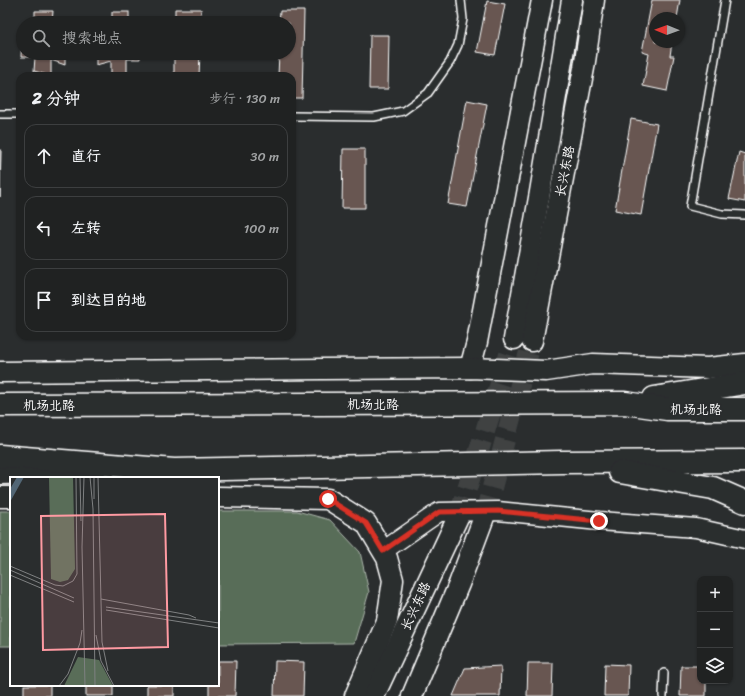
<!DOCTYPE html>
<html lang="zh">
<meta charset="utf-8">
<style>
:root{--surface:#202222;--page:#2d2f2f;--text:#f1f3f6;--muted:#a2a4a5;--line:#3d3f40}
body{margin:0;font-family:Sriracha,"LXGW WenKai TC",sans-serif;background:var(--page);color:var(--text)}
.controls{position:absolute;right:12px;bottom:12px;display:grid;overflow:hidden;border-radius:8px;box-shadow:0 1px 3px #0004}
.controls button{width:36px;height:36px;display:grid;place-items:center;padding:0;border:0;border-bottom:1px solid var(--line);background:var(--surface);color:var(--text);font:20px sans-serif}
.compass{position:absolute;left:649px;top:12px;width:36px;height:36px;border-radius:50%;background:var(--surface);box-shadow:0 1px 3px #0004;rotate:271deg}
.stop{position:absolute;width:12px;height:12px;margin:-9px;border:3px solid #d93025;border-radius:50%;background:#fff}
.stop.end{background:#d93025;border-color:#fff;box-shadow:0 1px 4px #0008}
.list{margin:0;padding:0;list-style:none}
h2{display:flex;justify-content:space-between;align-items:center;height:52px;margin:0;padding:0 16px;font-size:17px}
h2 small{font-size:13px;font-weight:400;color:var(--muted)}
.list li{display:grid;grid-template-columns:26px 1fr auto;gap:12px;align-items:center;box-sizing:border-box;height:64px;margin:0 8px 8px;padding:0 8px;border:1px solid var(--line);border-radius:12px}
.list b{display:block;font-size:15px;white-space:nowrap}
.list em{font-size:13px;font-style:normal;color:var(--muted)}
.icon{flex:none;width:22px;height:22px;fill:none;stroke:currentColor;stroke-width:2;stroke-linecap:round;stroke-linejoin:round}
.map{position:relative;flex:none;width:745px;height:696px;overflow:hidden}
.search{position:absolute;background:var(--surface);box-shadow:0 1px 3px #0004;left:16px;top:16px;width:280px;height:44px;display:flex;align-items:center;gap:10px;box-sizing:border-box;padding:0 14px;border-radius:22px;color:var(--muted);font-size:15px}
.panel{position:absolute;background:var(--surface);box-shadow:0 1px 3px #0004;left:16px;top:72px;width:280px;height:268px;border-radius:12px}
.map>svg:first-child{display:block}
</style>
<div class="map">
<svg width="745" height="696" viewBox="0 0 745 696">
<rect width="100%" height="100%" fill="#2a2d2e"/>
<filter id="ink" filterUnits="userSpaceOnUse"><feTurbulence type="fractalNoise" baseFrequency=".025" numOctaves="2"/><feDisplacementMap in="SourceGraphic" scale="8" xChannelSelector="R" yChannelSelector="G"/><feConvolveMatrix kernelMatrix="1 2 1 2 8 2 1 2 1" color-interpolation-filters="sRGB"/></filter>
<g filter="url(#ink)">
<g fill="#596d58" stroke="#acb6ac">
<rect x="0" y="511" width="11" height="135"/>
<path d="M218 511H297L330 520 360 552 369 592 354 643 218 644Z"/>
</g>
<g fill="#685751" stroke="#fff">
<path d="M652 0H680L677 18H655V42H672L670 56H674L667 91 643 86 649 54 642 52Z"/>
<path d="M487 1 505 4 495 55 477 52Z"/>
<path d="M175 9H201L200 23H175Z"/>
<path d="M35 11H53L52 23H35Z"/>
<path d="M280 11H304L302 98H292V76H278L279 53H289V23H279Z"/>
<rect x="112" y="12" width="17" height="11"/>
<path d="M22 29H23V53H65V65L51 60V76L34 71 35 57H21Z"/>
<path d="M370 35H389L388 89H369Z"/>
<path d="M99 53H140V59H127V73L116 76H111V61L96 65V54Z"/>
<path d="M174 53H200L199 76H174Z"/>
<path d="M467 100 487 104 467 207 448 204Z"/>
<path d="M631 119 657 124 641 215 615 210Z"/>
<path d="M343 149H365V208H342Z"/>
<path d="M0 150H1L0 197Z"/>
<path d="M739 152 745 154V202L729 199Z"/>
<path d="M218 661H236L235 696H209V685H218Z"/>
<path d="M275 661 304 662 303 696H274Z"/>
<path d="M528 663H553L552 696H527Z"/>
<path d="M605 664 629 665 628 696H604Z"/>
<path d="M501 666 500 696H453L465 668Z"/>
<path d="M681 666H700V681H706V696H680Z"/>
<rect x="24" y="685" width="26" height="11"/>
<rect x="86" y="685" width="27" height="11"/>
<rect x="147" y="685" width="27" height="11"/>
</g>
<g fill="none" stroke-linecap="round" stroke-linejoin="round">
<g stroke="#3f4243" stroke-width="20" stroke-dasharray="20 10" stroke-linecap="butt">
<path d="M458 517 514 339"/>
<path d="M484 517 532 341"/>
</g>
<defs>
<g id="service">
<path d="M725 0 690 206 722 214 745 215"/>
<path d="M0 114H20"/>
<path d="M292 116 374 117 403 111 428 93 450 62 458 45 463 19 461 0"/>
<path d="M663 696 664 673"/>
</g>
<path id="tertiary" d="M383 551 439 512 498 511 599 521 696 528 745 539"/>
<g id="secondary">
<path d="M514 339 540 192 572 0"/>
<path d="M532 341 584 68 594 0"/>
<path d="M470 368 477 342 542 0"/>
<path d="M0 372 322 369 470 368 546 371 593 364 708 368 745 364"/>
<path d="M0 497H11"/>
<path d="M218 497 328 499 366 523 387 558 393 580 387 621 355 696"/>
<path d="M374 696 458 517"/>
<path d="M412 696 459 584 484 517"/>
</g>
<path id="primary" d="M0 473 91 471"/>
<g id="trunk">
<path d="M654 398 745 383"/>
<path d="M0 405 625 403 667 409H745"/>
<path d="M0 456 174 470 562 462 745 461"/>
<path d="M620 472 713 488 745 502"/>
</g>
</defs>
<use href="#service" stroke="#fff" stroke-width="10"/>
<use href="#tertiary" stroke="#fff" stroke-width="21"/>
<use href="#secondary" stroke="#fff" stroke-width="23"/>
<use href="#primary" stroke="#fff" stroke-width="25"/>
<use href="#trunk" stroke="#fff" stroke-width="25"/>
<use href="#service" stroke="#2a2d2e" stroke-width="7"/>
<use href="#tertiary" stroke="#2a2d2e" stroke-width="18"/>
<use href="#secondary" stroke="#2a2d2e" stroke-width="20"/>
<use href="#primary" stroke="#2a2d2e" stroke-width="22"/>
<use href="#trunk" stroke="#2a2d2e" stroke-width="22"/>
</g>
</g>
<g fill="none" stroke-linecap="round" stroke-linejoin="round" filter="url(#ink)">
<path stroke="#d93025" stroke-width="5" d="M328 499 366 523 383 551 439 512 498 511 599 521"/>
</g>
<g text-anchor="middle" stroke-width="3.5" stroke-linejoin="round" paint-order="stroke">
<g font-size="13" fill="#fff" stroke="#2a2d2e">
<text transform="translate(564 171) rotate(-79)" y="5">长兴东路</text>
<text x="373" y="409">机场北路</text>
<text x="49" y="410">机场北路</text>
<text x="696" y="414">机场北路</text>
<text transform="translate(415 606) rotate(-65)" y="5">长兴东路</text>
</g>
</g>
<g transform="translate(10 477)">
<rect width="209" height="209" fill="#2a2d2e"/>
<path d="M39 0H63L65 92 58 103 50 105 41 102ZM68 180 89 183 103 209H54Z" fill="#596d58"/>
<path d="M7 0H14L0 25V12Z" fill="#526675"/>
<path fill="none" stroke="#7f8182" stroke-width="1" d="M70 0 71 44M74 0 72 70 75 209M80 0 83 32 85 209M88 0 92 165 98 194M84 22V0M0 89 45 108 53 109 63 104 67 97 66 0M0 93 64 121M0 98 64 125M91 122 179 138 186 141M96 130 209 146M96 133 209 151M86 158 91 184 104 209M49 209 58 197 70 166 72 153"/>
<path fill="#ff9aa2" fill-opacity="0.15" stroke="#ff9aa2" stroke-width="2" d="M155 37 158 170 33 173 31 39Z"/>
<rect width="209" height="209" fill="none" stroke="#fff" stroke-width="2"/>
</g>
</svg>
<div class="controls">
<button>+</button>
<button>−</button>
<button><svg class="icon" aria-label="layers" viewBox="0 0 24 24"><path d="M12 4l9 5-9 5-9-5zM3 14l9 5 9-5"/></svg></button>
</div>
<svg class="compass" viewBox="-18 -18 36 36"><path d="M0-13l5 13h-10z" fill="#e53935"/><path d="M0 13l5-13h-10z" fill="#a2a4a5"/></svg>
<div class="stop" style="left:328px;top:499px"></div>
<div class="stop end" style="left:599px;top:521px"></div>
<div class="search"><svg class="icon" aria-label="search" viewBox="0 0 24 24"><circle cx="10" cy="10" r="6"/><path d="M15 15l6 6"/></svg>搜索地点</div>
<section class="panel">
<h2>2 分钟<small>步行 · 130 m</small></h2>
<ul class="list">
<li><svg class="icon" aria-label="ahead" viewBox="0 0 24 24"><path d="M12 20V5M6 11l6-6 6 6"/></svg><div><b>直行</b></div><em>30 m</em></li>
<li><svg class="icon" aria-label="left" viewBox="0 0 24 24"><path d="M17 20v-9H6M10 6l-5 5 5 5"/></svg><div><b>左转</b></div><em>100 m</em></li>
<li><svg class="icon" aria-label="arrive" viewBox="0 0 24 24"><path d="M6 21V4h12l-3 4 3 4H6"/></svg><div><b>到达目的地</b></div></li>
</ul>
</section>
</div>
